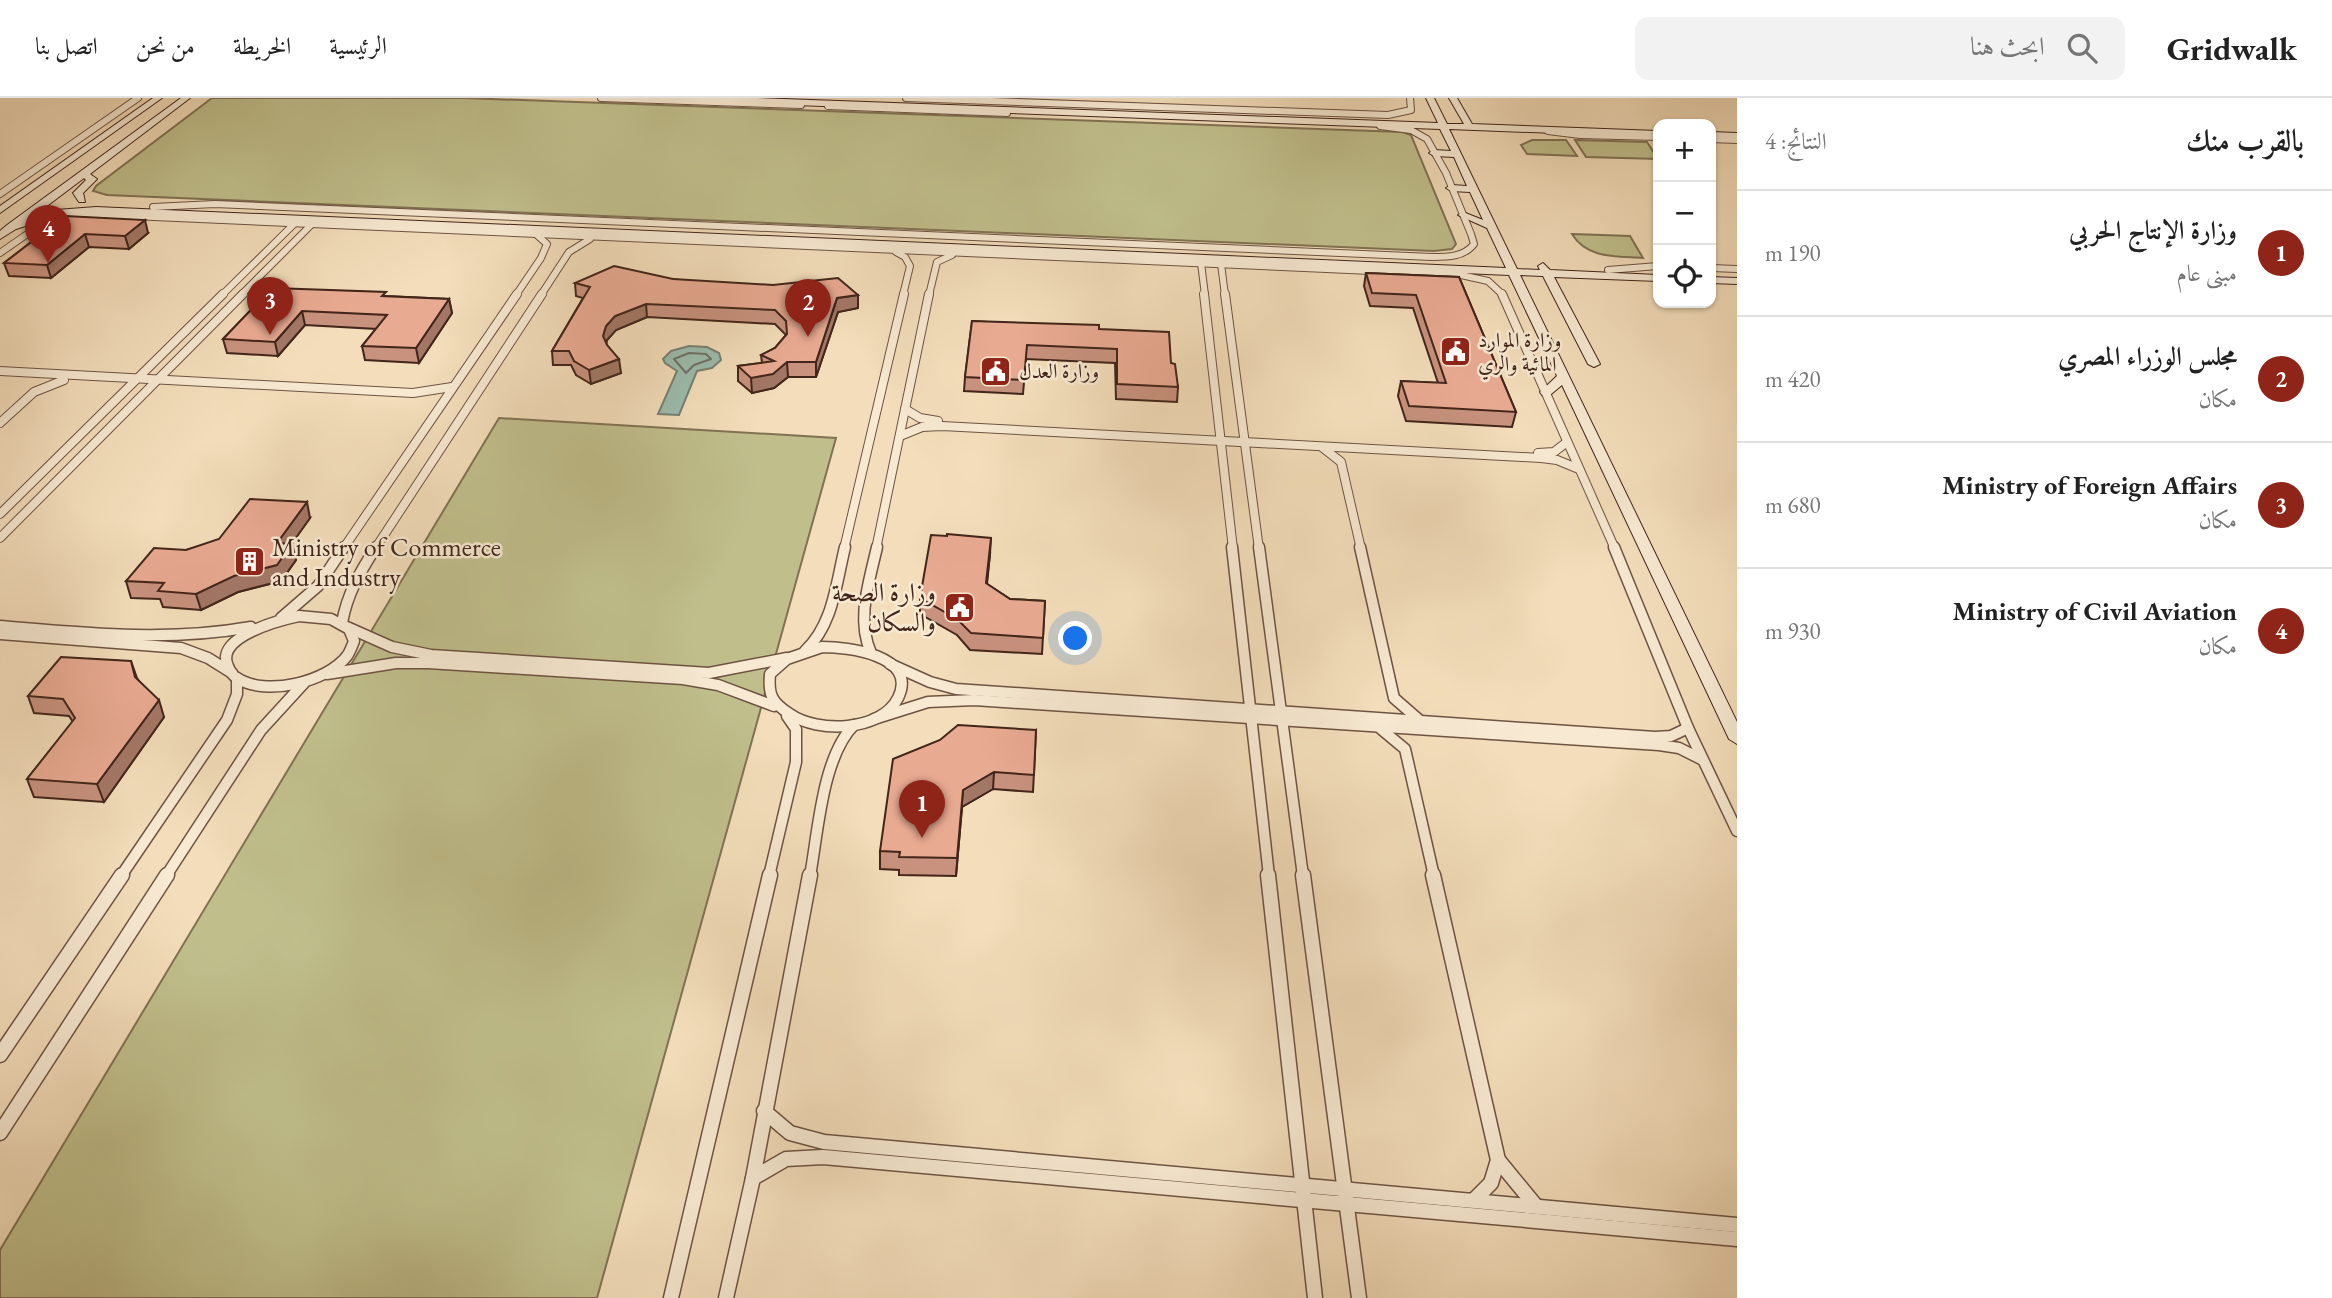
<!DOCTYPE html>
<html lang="ar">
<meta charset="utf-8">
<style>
:root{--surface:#fff;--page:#f2f2f2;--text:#222;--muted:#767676;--line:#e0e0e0;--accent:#8f2418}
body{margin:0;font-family:"EB Garamond",Amiri,serif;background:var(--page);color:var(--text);direction:rtl}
.controls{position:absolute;right:21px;top:21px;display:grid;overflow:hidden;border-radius:14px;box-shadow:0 2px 5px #0004}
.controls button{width:63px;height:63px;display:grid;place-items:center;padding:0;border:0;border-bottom:2px solid var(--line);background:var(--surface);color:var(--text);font:35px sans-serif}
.you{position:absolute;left:1076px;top:541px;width:24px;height:24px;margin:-18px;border:5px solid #fff;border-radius:50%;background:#1a73e8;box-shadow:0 0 0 10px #1a73e833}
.badge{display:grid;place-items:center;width:46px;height:46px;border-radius:50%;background:var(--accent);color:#fff;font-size:23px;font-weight:700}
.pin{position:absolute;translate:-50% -58px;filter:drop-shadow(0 2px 4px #0008)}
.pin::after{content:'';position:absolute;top:37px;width:24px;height:21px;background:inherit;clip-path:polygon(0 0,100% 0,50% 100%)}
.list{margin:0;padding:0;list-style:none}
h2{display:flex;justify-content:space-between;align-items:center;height:91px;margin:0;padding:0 28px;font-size:30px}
h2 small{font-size:23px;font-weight:400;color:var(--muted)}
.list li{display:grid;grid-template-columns:46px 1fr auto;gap:21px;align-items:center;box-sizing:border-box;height:126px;padding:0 28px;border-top:2px solid var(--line)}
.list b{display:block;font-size:26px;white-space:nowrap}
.list p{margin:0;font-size:23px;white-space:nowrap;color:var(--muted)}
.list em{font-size:23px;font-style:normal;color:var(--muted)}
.icon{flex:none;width:38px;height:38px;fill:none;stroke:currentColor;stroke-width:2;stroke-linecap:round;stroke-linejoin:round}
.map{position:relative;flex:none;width:1737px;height:1200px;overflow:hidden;direction:ltr}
header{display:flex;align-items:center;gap:42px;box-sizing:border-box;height:98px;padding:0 35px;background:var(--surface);border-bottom:2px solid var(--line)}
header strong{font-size:33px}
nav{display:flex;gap:38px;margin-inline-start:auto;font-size:24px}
.search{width:490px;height:63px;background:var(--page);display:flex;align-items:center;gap:18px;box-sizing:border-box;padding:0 24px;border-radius:14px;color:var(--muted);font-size:26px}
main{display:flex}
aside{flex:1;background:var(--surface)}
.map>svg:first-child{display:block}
</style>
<header>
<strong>Gridwalk</strong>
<div class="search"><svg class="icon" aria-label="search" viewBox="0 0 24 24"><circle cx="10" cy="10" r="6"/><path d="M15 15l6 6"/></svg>ابحث هنا</div>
<nav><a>الرئيسية</a><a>الخريطة</a><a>من نحن</a><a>اتصل بنا</a></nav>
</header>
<main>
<aside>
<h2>بالقرب منك<small>النتائج: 4</small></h2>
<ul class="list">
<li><span class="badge">1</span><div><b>وزارة الإنتاج الحربي</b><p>مبنى عام</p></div><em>190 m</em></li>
<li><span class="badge">2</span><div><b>مجلس الوزراء المصري</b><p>مكان</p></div><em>420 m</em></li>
<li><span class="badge">3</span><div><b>Ministry of Foreign Affairs</b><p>مكان</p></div><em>680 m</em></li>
<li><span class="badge">4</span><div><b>Ministry of Civil Aviation</b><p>مكان</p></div><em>930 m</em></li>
</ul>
</aside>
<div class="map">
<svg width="1737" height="1200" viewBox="0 0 1737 1200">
<rect width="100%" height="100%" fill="#f3ddba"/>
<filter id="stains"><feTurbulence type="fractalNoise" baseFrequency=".00286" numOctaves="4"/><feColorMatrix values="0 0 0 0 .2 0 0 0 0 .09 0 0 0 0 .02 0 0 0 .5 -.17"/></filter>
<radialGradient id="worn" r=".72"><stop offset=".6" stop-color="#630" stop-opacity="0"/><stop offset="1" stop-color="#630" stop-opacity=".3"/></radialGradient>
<g fill="#c0bf8c" stroke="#817254" stroke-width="2">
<path d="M212 0H464L1402 34 1411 37 1456 146 1452 151 1434 153 107 97 93 93 96 88Z"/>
<path d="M1532 42H1566L1577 58 1527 56 1521 47Z"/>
<path d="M1575 42 1647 44 1658 61 1586 59Z"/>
<path d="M1572 136 1630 138 1643 160C1617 158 1587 161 1572 136Z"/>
<path d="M499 320 836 340 597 1200H0V1152Z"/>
</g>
<path fill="#9bbcad" stroke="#778073" stroke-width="2" d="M689 248 707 249 719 255 721 262 712 270 697 273 679 317 658 316 677 273 665 265 663 261 671 253Z"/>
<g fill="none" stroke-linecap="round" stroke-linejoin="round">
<path stroke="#6e7064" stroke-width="2" d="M689 255 706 256 711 261 694 267 686 275 674 261Z"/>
<defs>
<g id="street-far3">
<path d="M601 0 801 7"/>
<path d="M906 0 1388 17 1411 12 1410 0"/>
<path d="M828 8 1007 15"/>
<path d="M1548 33 1580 37 1658 39"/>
<path d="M1711 41 1737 42"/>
<path d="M0 96 138 0"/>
<path d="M153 109 215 106 1432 159C1448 159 1464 159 1474 146L1471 136 1446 75 1427 41 1411 32 1380 28"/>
<path d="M896 154 905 159 910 168 903 197"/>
<path d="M0 155 46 123 86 116 1461 177 1488 183 1503 197"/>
<path d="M1201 165 1205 197"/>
<path d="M1221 166 1225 197"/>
<path d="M1711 170 1737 171"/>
<path d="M1608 172 1658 168"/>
<path d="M222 197 294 126"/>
<path d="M241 197 311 127"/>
<path d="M516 197 541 160 547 146 537 137"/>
<path d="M541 197 569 154 590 141"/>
<path d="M929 197 937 164 952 157"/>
</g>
<g id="street-far2">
<path d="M1204 196 1233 451"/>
<path d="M1225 196 1259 451"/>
<path d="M1502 196 1615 451"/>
<path d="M0 273 413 295 452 289"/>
<path d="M905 311 920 320 938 323"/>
<path d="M0 325 34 294 64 282"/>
<path d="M900 338 922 329 942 328 1541 360 1557 362 1579 371"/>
<path d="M1322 349 1341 364 1361 451"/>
<path d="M1538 355 1554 354 1567 344"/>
<path d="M0 416 223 196"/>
<path d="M0 440 243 196"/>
<path d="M343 451 517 196"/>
<path d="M375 451 542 196"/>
<path d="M844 451 904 196"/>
<path d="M876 451 929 196"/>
</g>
<g id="street-far1">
<path d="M1232 449 1269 778"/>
<path d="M1259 449 1303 778"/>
<path d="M1360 449 1394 600 1418 621"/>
<path d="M1614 449 1688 630 1737 733"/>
<path d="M299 518 331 521 349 531 354 543C352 548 350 554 347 558 327 584 266 599 237 580 233 578 230 573 228 568 214 539 280 522 299 518Z"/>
<path d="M281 520 318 488 344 449"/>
<path d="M342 525C347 496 360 474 376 449"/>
<path d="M0 528C84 535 167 544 251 529"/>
<path d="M347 529 392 549 431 557 709 575 787 560"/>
<path d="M0 536 181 550 208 560 232 575"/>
<path d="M822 549C847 549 919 557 898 600 881 634 817 635 790 616 772 605 768 597 770 576L787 561Z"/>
<path d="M805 553C833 527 836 486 845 449"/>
<path d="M871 555C856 521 869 485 877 449"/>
<path d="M890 566 930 584 956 591 1655 639 1671 638 1688 630"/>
<path d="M327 576 396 565H428L683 581 718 587 774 608"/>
<path d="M874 621 928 604 974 602 1659 647 1679 650 1703 662"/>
<path d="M1381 631 1405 651 1434 778"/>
<path d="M121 778 227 622 237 596V580"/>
<path d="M166 778 261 632 304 585"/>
<path d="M769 778 796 664V631L787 618"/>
<path d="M810 778C818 735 822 659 854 627"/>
</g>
<g id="street">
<path d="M1268 777 1315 1200"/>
<path d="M1303 777 1359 1200"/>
<path d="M1433 777 1498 1062 1535 1107"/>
<path d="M0 957 122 777"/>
<path d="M764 1013 790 1035 824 1044 1737 1127"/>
<path d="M0 1035 167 777"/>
<path d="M753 1080 786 1061 823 1059 1737 1141"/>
<path d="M1474 1102 1491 1085 1498 1062"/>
<path d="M671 1200 770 777"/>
<path d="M726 1200 753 1080 810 777"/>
</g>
<g id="secondary">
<path d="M153 0H162L0 115V108Z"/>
<path d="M181 0H190L90 76 97 81 83 95 85 104H79L73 95 86 82 84 80 31 120 56 112 96 109 1506 170 1487 130 1458 117 1463 114 1483 122 1470 94 1451 93 1446 90 1451 87 1467 88 1454 59 1434 58 1429 55 1434 52 1451 53 1440 31 689 3 685 0H757L1438 25 1426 0H1434L1447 26H1464L1449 0H1457L1472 26 1658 33V39L1449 31 1517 171 1540 172 1538 168 1543 165 1550 172 1658 177V183L1554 179 1600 266 1594 269 1588 266 1543 178 1520 177 1737 624V646L1729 641 1562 287 1550 297H1542L1540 294 1557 278 1509 177 96 115 57 118 16 131 0 141V133L7 127Z"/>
<path d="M1711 34 1737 35V41L1711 40Z"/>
<path d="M1711 179 1737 180V186L1711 185Z"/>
</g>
</defs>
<use href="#street-far3" stroke="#6e5343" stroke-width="8"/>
<use href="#street-far2" stroke="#6e5343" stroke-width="10"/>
<use href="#street-far1" stroke="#6e5343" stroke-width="13"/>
<use href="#street" stroke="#6e5343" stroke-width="17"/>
<use href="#secondary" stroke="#42251b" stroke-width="2"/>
<use href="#street-far3" stroke="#f7e9d2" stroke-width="6"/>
<use href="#street-far2" stroke="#f7e9d2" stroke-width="8"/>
<use href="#street-far1" stroke="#f7e9d2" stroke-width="10"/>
<use href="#street" stroke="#f7e9d2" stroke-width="14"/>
<use href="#secondary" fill="#f7e9d2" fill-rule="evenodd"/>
</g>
<g fill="#c8927e" stroke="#42251b" stroke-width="2">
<path d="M65 118 148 135 129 151 89 149 51 180 9 178 4 165Z"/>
<path d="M1366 175 1459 179 1516 314 1512 329 1406 323 1398 298 1401 283 1438 285 1413 210 1370 208 1364 188Z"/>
<path d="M673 181 858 210 838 214 816 279H788L774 290 752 295 738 283V268L762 265 761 257 775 250 786 237 775 226 647 219 616 232 607 242 606 245 621 275 591 286 576 277 571 267H553L552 253 583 200 576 198 575 185Z"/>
<path d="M272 190 386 198 449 201 452 215 419 265 365 262 362 248 376 231 305 227 278 258 227 255 223 241Z"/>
<path d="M972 223 1099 231 1171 265 1178 289 1177 304 1116 301 1115 265 1026 261 1023 296 964 293 965 279Z"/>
<path d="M310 420 291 446 296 462 281 483 238 494 201 512 163 509 160 501 131 500 126 483 186 452Z"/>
<path d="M990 456 987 486 1010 501 1045 503 1042 556 970 552 957 537 920 516V500Z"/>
<path d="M131 563 137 580 164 619 104 704 34 699 27 681 73 624 69 618 34 615 28 598Z"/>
<path d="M1036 632 1033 694 993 691 962 709 956 778 899 777V772L880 771V753Z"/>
</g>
<g fill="#a37766" stroke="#42251b" stroke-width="2">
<path d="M145 122 148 135 129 151 125 138Z"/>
<path d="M85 136 89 149 51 180 47 167Z"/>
<path d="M858 197V210L838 214 816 279V264L837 200Z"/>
<path d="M449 201 452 215 419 265 416 250Z"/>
<path d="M646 206 647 219 616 232 607 242 605 252 603 238 606 228 615 218Z"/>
<path d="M302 213 305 227 278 258 275 244Z"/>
<path d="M619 261 621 275 591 286 589 272Z"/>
<path d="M787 264 788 279 774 290 752 295 751 280Z"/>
<path d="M307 404 310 420 281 461 277 445Z"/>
<path d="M991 440 990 456 985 501 986 485Z"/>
<path d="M292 446 296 462 281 483 238 494 201 512 196 496Z"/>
<path d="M159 602 164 619 104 704 97 686Z"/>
<path d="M994 674 993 691 962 709 956 778 963 692Z"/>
</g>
<g fill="#e9aa92" stroke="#42251b" stroke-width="2">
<path d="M65 118 145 122 125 138 85 136 47 167 4 165Z"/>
<path d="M614 168 673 181 773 187 838 180 858 197 837 200 816 264H787L773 276 751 280 738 268 774 263 761 257 775 250 787 236 786 223 775 212 646 206 615 218 606 228 603 238 607 247 619 261 589 272 574 263 569 253H552L590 189 575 185Z"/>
<path d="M1366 175 1459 179 1516 314 1409 308 1401 283 1446 285 1416 197 1372 195Z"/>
<path d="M272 190 386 194 382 198 449 201 416 250 362 248 387 217 302 213 275 244 223 241Z"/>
<path d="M972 223 1099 227V231L1169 234 1171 265 1175 266 1178 289 1117 286V251L1027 247 1024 282 965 279Z"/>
<path d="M250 401 307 404 277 445 292 446 277 467 234 478 196 496 158 493 164 485 126 483 154 450 186 452 219 441Z"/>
<path d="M947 436 991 440 986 485 1010 501 1045 503 1043 540 971 535 957 521 920 500 931 437 947 438Z"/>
<path d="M61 559 131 563 135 579 159 602 97 686 27 681 75 620 63 601 28 598Z"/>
<path d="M958 627 1036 632 1034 677 994 674 963 692 957 760 899 759 900 754 880 753 893 661 940 642Z"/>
</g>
<defs>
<symbol id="civic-square" viewBox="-11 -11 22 22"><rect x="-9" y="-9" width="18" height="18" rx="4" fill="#8f2418" stroke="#f7e9d2"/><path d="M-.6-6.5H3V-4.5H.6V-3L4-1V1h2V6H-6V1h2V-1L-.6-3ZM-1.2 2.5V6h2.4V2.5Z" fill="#fff"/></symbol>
<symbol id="building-square" viewBox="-11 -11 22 22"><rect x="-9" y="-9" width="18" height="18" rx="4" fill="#8f2418" stroke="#f7e9d2"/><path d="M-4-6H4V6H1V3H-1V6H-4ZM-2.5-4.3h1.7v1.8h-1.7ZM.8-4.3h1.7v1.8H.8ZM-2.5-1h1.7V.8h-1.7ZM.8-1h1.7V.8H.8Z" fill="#fff"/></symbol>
</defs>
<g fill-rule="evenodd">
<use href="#civic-square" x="1438" y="236" width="35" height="35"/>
<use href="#civic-square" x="978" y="256" width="35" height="35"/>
<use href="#building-square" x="232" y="446" width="35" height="35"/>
<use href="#civic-square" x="942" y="492" width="35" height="35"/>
</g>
<g text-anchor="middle" stroke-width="5" stroke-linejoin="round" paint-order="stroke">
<g font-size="21" fill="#42251b" stroke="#f7e9d2" text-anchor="start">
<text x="1478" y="249">وزارة الموارد<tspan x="1478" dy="24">المائية والري</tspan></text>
<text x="1019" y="280">وزارة العدل</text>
</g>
<g font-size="26" fill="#42251b" stroke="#f7e9d2" text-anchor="start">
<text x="272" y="458">Ministry of Commerce<tspan x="272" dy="30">and Industry</tspan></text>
<text x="936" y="503" text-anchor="end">وزارة الصحة<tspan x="936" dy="30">والسكان</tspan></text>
</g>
</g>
<rect width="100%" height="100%" filter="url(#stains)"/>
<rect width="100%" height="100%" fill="url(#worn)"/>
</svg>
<div class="controls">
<button>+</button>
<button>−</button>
<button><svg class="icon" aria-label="locate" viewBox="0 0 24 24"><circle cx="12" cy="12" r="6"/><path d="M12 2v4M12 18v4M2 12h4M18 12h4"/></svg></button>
</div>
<div class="you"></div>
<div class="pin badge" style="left:922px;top:740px">1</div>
<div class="pin badge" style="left:808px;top:239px">2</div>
<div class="pin badge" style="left:270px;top:237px">3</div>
<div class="pin badge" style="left:48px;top:165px">4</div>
</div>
</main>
